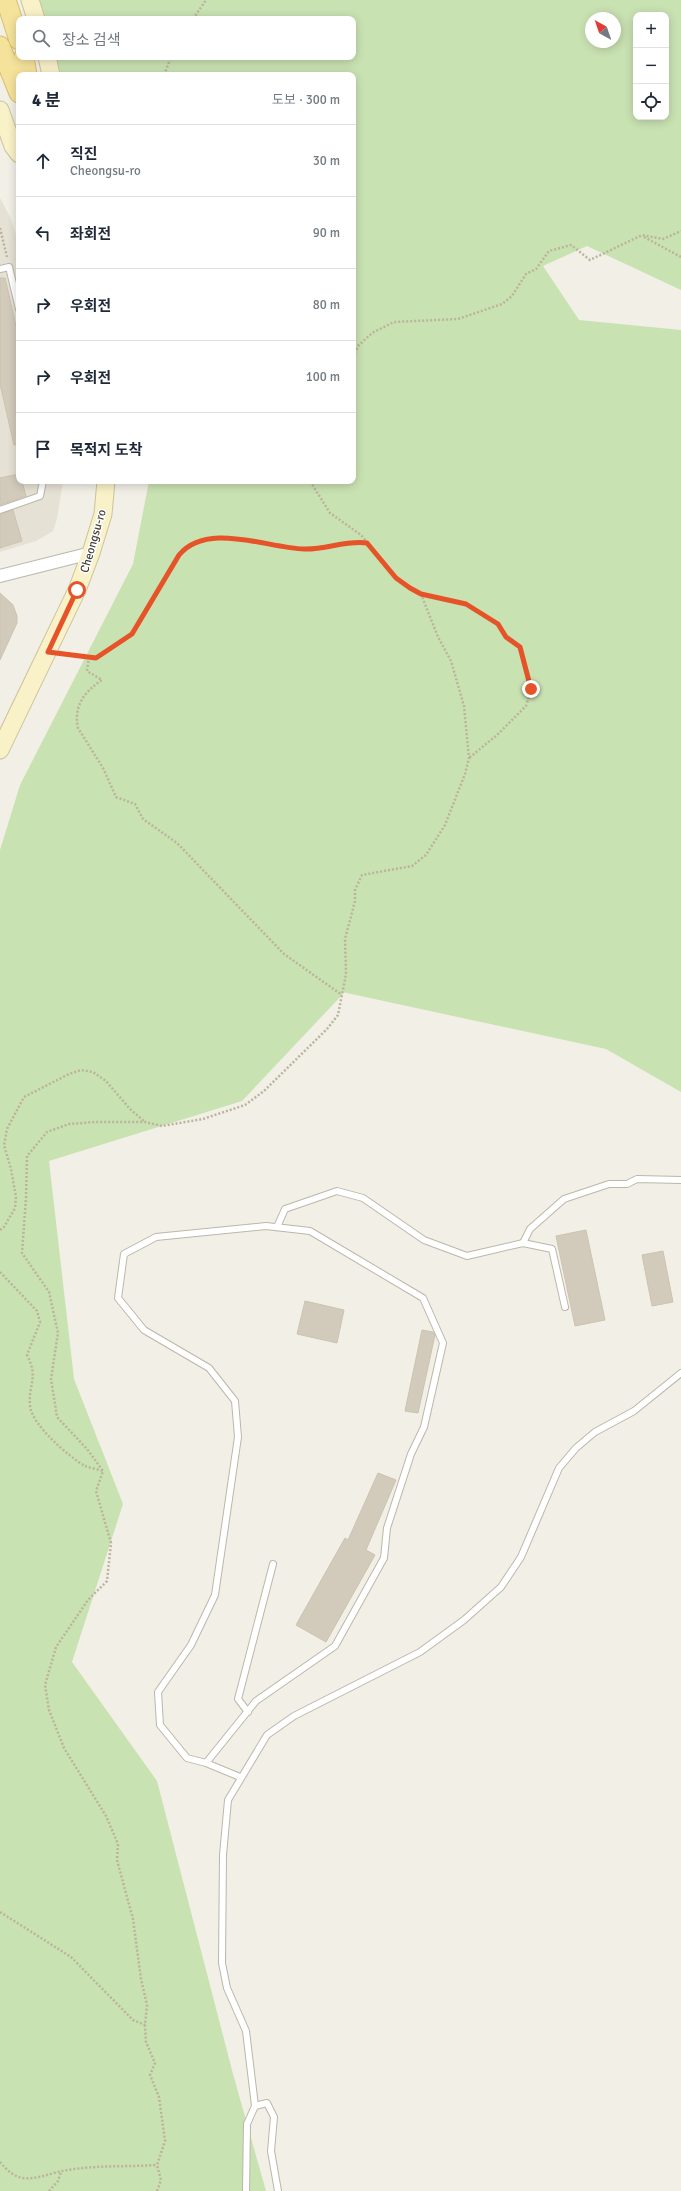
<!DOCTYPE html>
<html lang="ko">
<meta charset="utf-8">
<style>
:root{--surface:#fff;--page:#f2f2f3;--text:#1f2937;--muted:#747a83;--line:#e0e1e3}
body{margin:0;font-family:Signika,"Noto Sans KR",sans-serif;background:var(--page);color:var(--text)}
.controls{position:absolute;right:12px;top:12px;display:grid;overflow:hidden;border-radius:8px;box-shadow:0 2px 10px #0003}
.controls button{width:36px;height:36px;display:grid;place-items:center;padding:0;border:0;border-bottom:1px solid var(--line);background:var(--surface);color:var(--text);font:20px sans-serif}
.compass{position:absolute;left:585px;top:12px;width:36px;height:36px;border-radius:50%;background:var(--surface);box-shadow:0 2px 10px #0003;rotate:320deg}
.stop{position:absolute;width:12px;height:12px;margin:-9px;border:3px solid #e75328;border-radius:50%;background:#fff}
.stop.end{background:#e75328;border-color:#fff;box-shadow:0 1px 4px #0008}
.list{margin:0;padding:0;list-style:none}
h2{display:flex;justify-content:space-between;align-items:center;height:52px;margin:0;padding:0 16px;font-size:17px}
h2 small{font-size:13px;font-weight:400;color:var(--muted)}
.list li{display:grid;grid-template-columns:26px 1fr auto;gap:12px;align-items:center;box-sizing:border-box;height:72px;padding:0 16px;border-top:1px solid var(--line)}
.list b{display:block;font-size:15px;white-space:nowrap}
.list p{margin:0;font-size:13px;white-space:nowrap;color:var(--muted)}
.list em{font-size:13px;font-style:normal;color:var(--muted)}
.icon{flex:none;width:22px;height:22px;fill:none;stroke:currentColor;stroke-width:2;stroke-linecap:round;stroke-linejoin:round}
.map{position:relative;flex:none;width:681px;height:2191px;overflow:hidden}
.search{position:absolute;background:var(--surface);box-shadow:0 2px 10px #0003;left:16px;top:16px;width:340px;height:44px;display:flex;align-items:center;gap:10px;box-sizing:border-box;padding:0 14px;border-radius:8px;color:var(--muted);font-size:15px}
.panel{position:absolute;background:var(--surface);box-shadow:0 2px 10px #0003;left:16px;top:72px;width:340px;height:412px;border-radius:8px}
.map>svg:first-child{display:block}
</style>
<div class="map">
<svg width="681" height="2191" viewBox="0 0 681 2191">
<rect width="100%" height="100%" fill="#f1efe6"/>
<path fill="#e5e1d4" d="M0 198 11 219 19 244V481H63L57 519 53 531 36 541 0 552Z"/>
<path fill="#c9e2b2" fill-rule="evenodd" d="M39 0H681V290L587 246 543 266 579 320 681 330V1092L606 1049 342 992V995L242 1101 49 1161 74 1379 123 1504 72 1662 157 1781 233 2074 266 2191H0V850L20 785 133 564 149 481H353V75H61L56 57H353V19H44ZM636 15H666V117H636ZM591 18H615V42H591Z"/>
<g fill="#d2cbbc" stroke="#ccc3b0">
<path d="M0 278H5L19 339V444L14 445 0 384Z"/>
<path d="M19 474V481H22L26 496 0 505V478Z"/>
<path d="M13 510 22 541 0 548V514Z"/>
<path d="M0 593 13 605 17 616V623L0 660Z"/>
<path d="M586 1230 605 1320 575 1326 556 1236Z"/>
<path d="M663 1251 673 1302 652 1306 642 1255Z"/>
<path d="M305 1301 344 1310 337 1343 297 1334Z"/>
<path d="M422 1330 433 1332 435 1335 418 1413 405 1411Z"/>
<path d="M378 1473 396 1480 366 1550 375 1555 326 1642 296 1625 345 1538 348 1540Z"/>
</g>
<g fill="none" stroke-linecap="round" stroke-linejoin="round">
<defs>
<g id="lane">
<path d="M0 269 9 267 19 309"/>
<path d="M0 510 40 496 43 481"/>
<path d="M277 1227 285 1209 337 1191 363 1198 424 1240 467 1256 523 1243 552 1249 565 1307"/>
<path d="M523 1243 530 1229 564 1199 609 1184H627L637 1179 681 1180"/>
<path d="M248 1712 238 1699 273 1564"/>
<path d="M206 1763 256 1701 335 1646 384 1558 387 1528 411 1454 424 1427 443 1343 423 1298 310 1231 266 1226 156 1237 124 1254 118 1298 144 1330 209 1368 235 1401 238 1437 215 1595 191 1645 158 1692 160 1725 187 1758 206 1763 240 1777"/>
<path d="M255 2106 267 2103 274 2117 271 2151 278 2191"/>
<path d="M246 2191 247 2124 255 2106 246 2031 227 1988 222 1963 223 1855 228 1800 267 1735 294 1716 420 1652 464 1620 501 1587 521 1557 559 1468 576 1448 595 1432 634 1411 681 1373"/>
</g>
<path id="street" d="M0 576 91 553"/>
<g id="secondary">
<path d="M30 0 36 19"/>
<path d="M47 57 51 75"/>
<path d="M0 110 13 146 19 154"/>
<path d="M0 750 77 590 91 553 103 514 106 481"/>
</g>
<g id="primary">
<path d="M6 0 19 40"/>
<path d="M0 46 19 93"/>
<path d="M24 57 27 75"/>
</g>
</defs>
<use href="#lane" stroke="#bcb7a9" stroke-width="8"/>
<use href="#street" stroke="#bcb7a9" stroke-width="14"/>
<use href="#secondary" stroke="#cdc399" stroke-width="19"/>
<use href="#primary" stroke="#d8c06d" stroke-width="21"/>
<g stroke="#bcb39c" stroke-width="2.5" stroke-dasharray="2 2" stroke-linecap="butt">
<path d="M193 19 206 0"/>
<path d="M164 75 171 57"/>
<path d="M0 228 7 257"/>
<path d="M644 237 681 257"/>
<path d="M353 357 358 346 372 333 394 322 458 319 502 304 512 296 526 274 536 269 549 251 571 245 590 260 642 235 663 239 681 231"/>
<path d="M421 594 466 604 481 612 498 624 506 637 520 647 525 665 531 689 526 706 497 735 469 758"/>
<path d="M64 654 96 658 127 638 141 620 179 555C208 519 268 550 306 549 327 548 347 540 367 543"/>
<path d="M89 657 87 671 102 680C85 691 73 706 78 728L103 768 116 797 135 804 143 819 177 843 284 954 342 995"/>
<path d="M0 1230 4 1227 15 1208 16 1197 11 1169 4 1145 7 1129 24 1097 69 1074 81 1070 93 1072 106 1081 130 1109 145 1122"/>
<path d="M0 1272 37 1311 40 1322 27 1355C39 1378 28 1384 30 1406 32 1425 69 1457 85 1466 90 1468 97 1469 103 1471"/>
<path d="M0 1912 71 1957 133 2020 145 2025"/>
<path d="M0 2162C6 2169 13 2176 22 2178 38 2180 52 2172 68 2170 97 2165 127 2167 157 2165"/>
<path d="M49 2191 58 2181 61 2172"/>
<path d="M157 2191 161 2180 157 2165 165 2141 159 2097 150 2075 155 2063 146 2042 145 2025 147 2005 141 1979 133 1919 117 1860 118 1844 106 1816 64 1748 49 1710 45 1685 56 1647 88 1600 107 1581 111 1543 96 1491 103 1471 87 1449 57 1417 51 1379 58 1333 49 1292 22 1253 26 1198 27 1156 47 1132 69 1124 95 1122H145L162 1126 203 1119 245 1105 264 1091 327 1029 338 1015 346 974 345 939 355 901V890L362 875 412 866 426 855 445 825 465 774 469 758 464 706 451 661 438 637 421 594 396 578 361 535 330 513 310 481"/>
</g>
<use href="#lane" stroke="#fff" stroke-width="6"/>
<use href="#street" stroke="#fff" stroke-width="12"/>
<use href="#secondary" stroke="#f9f1c8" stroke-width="17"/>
<use href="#primary" stroke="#f5e29b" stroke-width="19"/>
</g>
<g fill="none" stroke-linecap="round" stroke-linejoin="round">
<path stroke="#e75328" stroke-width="5" d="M77 590 48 652 96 658 132 634 179 555C207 521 267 548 304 549 325 550 346 540 367 543L396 578 410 588 421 594 466 604 498 624 506 637 520 647 531 689"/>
</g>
<g text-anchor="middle" stroke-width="3" stroke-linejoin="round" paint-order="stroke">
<g font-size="12" fill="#433f36" stroke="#fff">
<text transform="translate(93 541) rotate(-74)" y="4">Cheongsu-ro</text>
</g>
</g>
</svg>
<div class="controls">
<button>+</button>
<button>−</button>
<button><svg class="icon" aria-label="locate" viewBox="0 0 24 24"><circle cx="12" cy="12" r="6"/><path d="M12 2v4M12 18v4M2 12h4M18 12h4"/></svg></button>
</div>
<svg class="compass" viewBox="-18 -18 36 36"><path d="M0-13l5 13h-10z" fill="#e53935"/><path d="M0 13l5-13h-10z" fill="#747a83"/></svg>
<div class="stop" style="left:77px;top:590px"></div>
<div class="stop end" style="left:531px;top:689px"></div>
<div class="search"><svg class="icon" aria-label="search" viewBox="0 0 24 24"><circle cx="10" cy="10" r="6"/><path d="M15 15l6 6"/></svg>장소 검색</div>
<section class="panel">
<h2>4 분<small>도보 · 300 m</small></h2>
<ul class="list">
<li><svg class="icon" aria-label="ahead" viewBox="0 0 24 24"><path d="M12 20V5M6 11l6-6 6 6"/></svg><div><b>직진</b><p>Cheongsu-ro</p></div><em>30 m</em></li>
<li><svg class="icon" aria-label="left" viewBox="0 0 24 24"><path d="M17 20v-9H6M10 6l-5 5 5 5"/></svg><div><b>좌회전</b></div><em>90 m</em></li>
<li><svg class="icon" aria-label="right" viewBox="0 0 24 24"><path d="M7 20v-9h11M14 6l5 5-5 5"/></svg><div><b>우회전</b></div><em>80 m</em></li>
<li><svg class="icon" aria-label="right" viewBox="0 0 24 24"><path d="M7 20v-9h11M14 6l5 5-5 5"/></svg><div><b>우회전</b></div><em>100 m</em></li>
<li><svg class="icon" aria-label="arrive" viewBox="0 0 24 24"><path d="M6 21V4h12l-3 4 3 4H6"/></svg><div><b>목적지 도착</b></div></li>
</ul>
</section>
</div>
